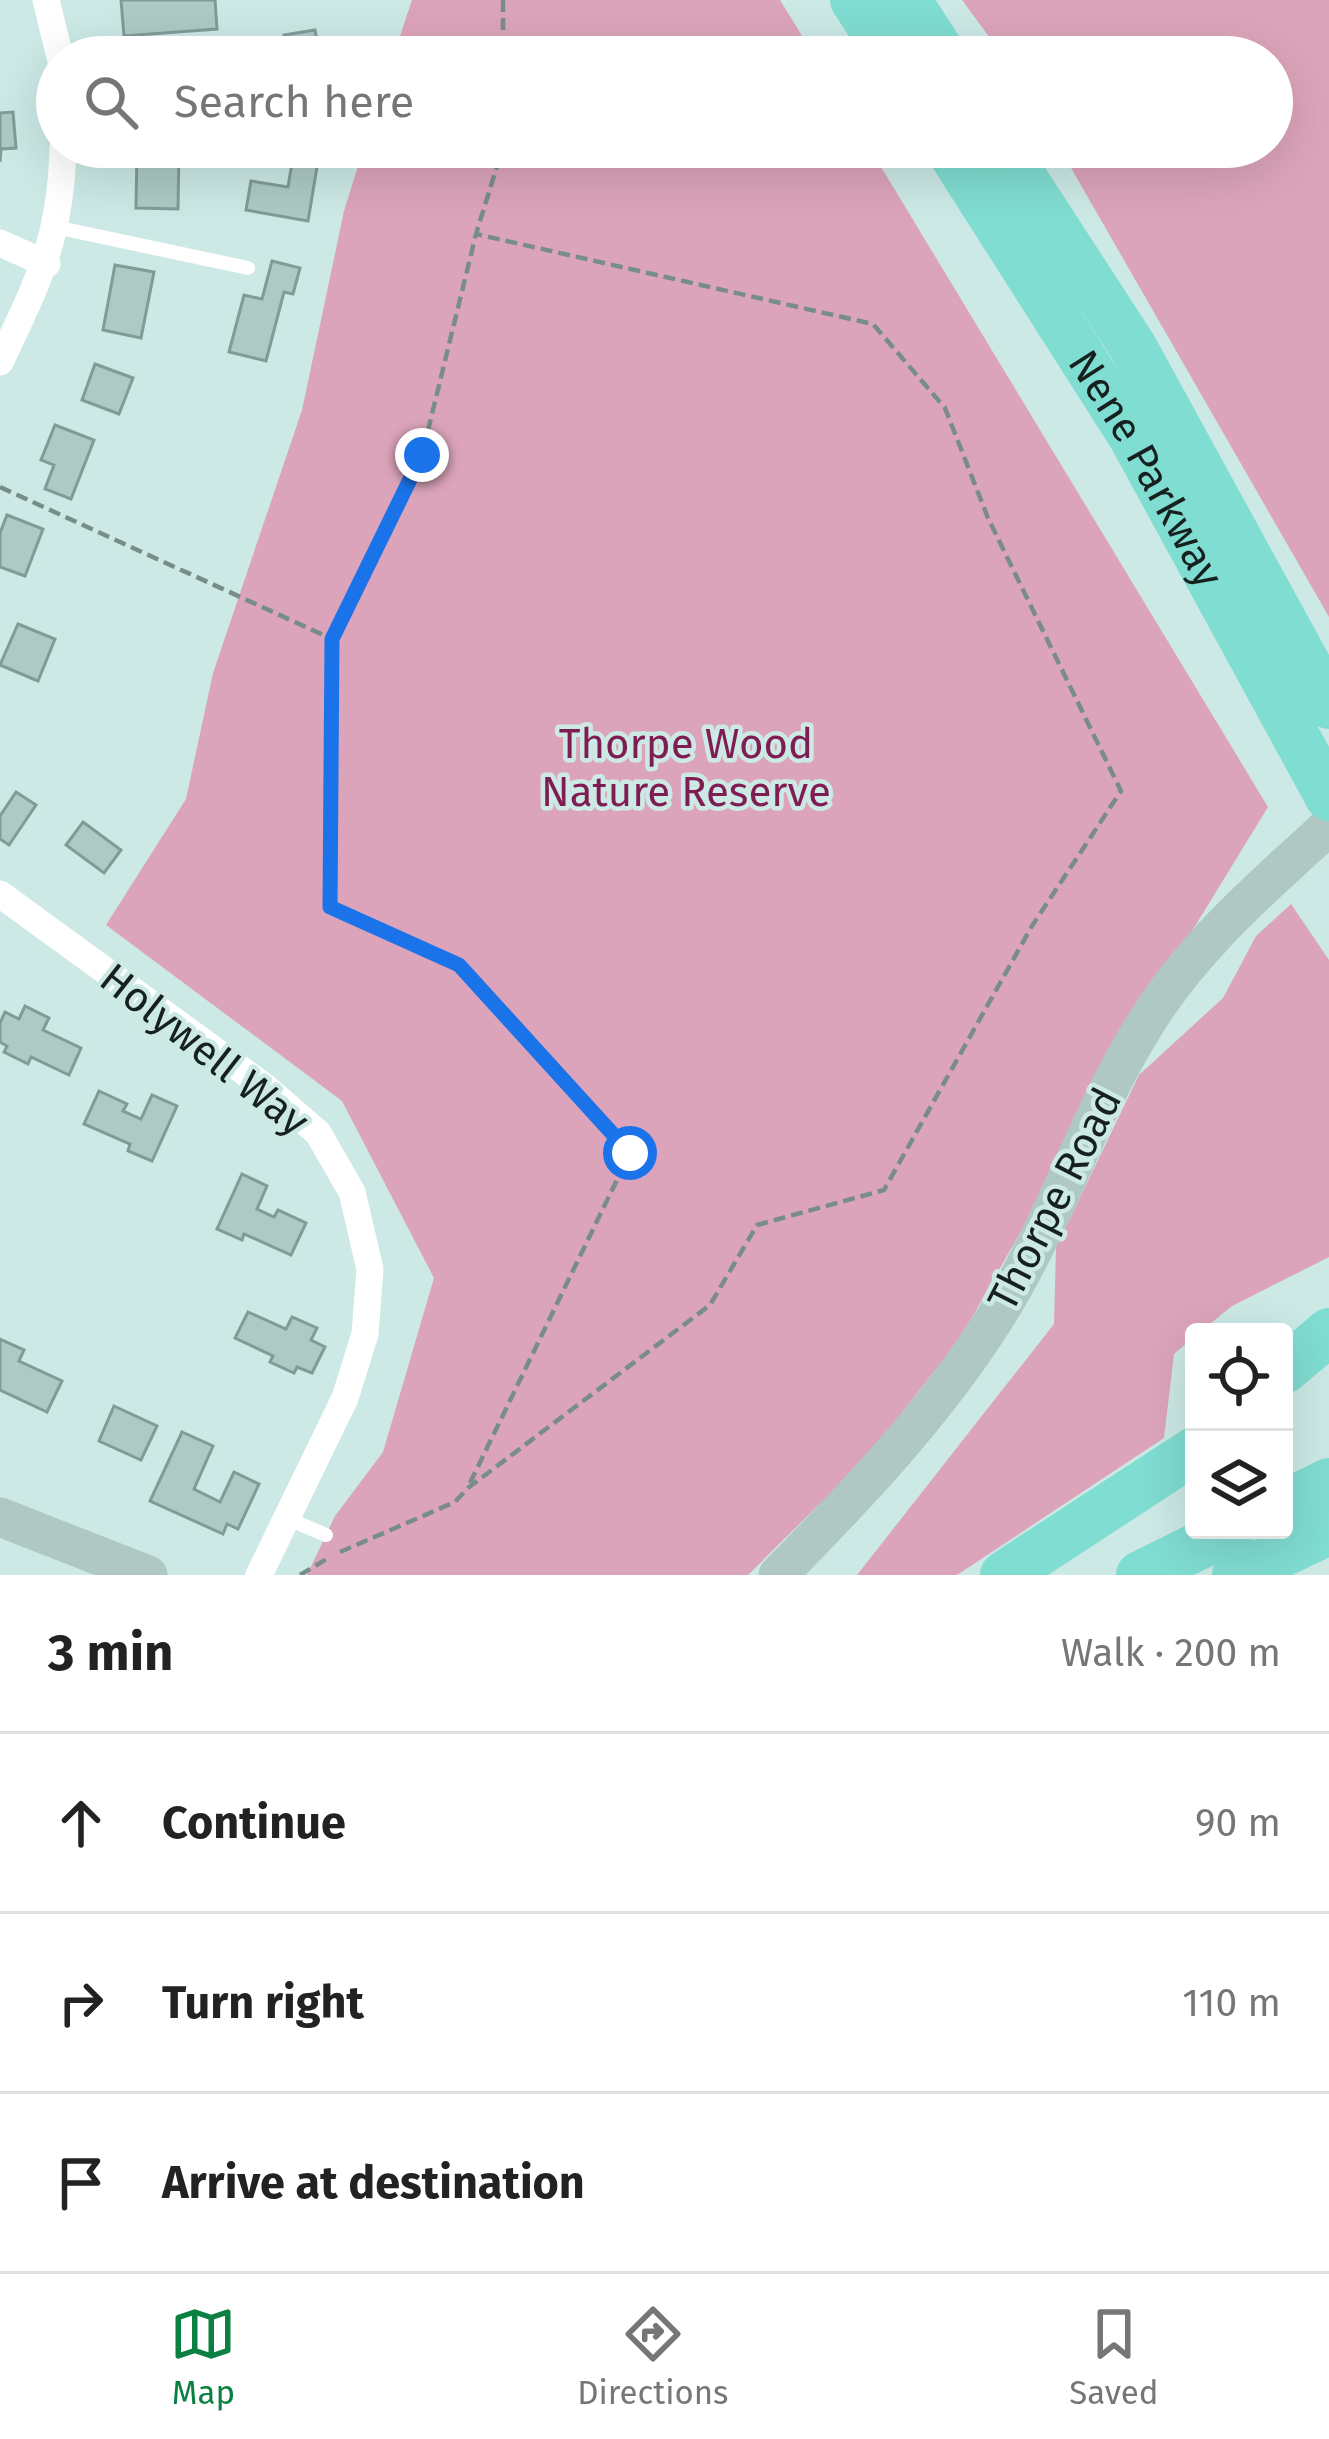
<!DOCTYPE html>
<meta charset="utf-8">
<style>
:root{--surface:#fff;--page:#f6f6f6;--text:#222;--muted:#767676;--line:#e0e0e0;--accent:#0b8043}
body{margin:0;font-family:"Fira Sans",sans-serif;background:var(--page);color:var(--text)}
.controls{position:absolute;right:36px;bottom:36px;display:grid;overflow:hidden;border-radius:12px;box-shadow:0 12px 48px #0002}
.controls button{width:108px;height:108px;display:grid;place-items:center;padding:0;border:0;border-bottom:3px solid var(--line);background:var(--surface);color:var(--text);font:60px sans-serif}
.stop{position:absolute;width:36px;height:36px;margin:-27px;border:9px solid #1a73e8;border-radius:50%;background:#fff}
.stop.end{background:#1a73e8;border-color:#fff;box-shadow:0 3px 12px #0008}
.list{margin:0;padding:0;list-style:none}
h2{display:flex;justify-content:space-between;align-items:center;height:156px;margin:0;padding:0 48px;font-size:51px}
h2 small{font-size:39px;font-weight:400;color:var(--muted)}
.list li{display:grid;grid-template-columns:78px 1fr auto;gap:36px;align-items:center;box-sizing:border-box;height:180px;padding:0 48px;border-top:3px solid var(--line)}
.list b{display:block;font-size:45px;white-space:nowrap}
.list em{font-size:39px;font-style:normal;color:var(--muted)}
.icon{flex:none;width:66px;height:66px;fill:none;stroke:currentColor;stroke-width:2;stroke-linecap:round;stroke-linejoin:round}
.map{position:relative;flex:none;width:1329px;height:1575px;overflow:hidden}
.search{position:absolute;background:var(--surface);box-shadow:0 12px 48px #0002;left:36px;right:36px;top:36px;height:132px;display:flex;align-items:center;gap:30px;box-sizing:border-box;padding:0 42px;border-radius:66px;color:var(--muted);font-size:45px}
.sheet{height:696px;background:var(--surface)}
nav{display:flex;justify-content:space-around;align-items:center;box-sizing:border-box;height:168px;border-top:3px solid var(--line);background:var(--surface);font-size:33px;color:var(--muted)}
nav a{display:grid;justify-items:center;gap:6px}
nav .on{color:var(--accent)}
.map>svg:first-child{display:block}
</style>
<div class="map">
<svg width="1329" height="1575" viewBox="0 0 1329 1575">
<rect width="100%" height="100%" fill="#cce9e5"/>
<g fill="#dca4ba">
<path d="M412 0H780L815 57H393Z"/>
<path d="M962 0H1329V617L1059 147H1272V57H1004Z"/>
<path d="M364 147H869L1268 807 1178 954 961 1337 869 1455 748 1575H307L335 1516 383 1452 434 1278 342 1101 106 925 186 799 213 673 302 410 344 211Z"/>
<path d="M1291 904 1329 960V1257L1232 1306 1200 1332H1194V1337L1174 1354 1164 1438 957 1575H857L1054 1324 1056 1247 1139 1075 1223 998 1256 936Z"/>
</g>
<g fill="#adcac5" stroke="#819c98" stroke-width="3">
<path d="M121 0H215L217 29 124 36Z"/>
<path d="M315 30 320 57H288L284 35Z"/>
<path d="M13 112 16 148 1 149 0 162V113Z"/>
<path d="M282 147H318L317 158 282 155Z"/>
<path d="M137 148 179 149 178 209 136 208Z"/>
<path d="M292 163 317 167 308 221 246 210 251 181 288 187Z"/>
<path d="M272 261 300 268 293 294 284 292 266 361 229 352 244 295 262 299Z"/>
<path d="M115 265 154 272 141 338 103 330Z"/>
<path d="M95 364 133 378 119 414 82 400Z"/>
<path d="M55 425 94 440 71 499 45 489 54 465 41 460Z"/>
<path d="M7 515 43 529 25 576 0 567V533Z"/>
<path d="M18 624 55 639 38 681 0 665Z"/>
<path d="M16 792 36 805 9 845 0 839V816Z"/>
<path d="M83 822 121 850 104 873 66 845Z"/>
<path d="M25 1006 49 1018 43 1030 81 1048 69 1075 31 1057 28 1064 4 1052 7 1046 0 1042V1023L5 1012 19 1019Z"/>
<path d="M99 1091 127 1104 123 1111 141 1119 152 1095 177 1106 152 1161 128 1151 130 1144 84 1124Z"/>
<path d="M242 1174 267 1186 257 1209 274 1217 278 1210 306 1223 291 1255 244 1234 242 1240 217 1229Z"/>
<path d="M248 1312 286 1329 292 1317 317 1328 311 1340 325 1347 312 1373 297 1367 294 1373 270 1362 273 1356 235 1338Z"/>
<path d="M0 1339 24 1350 19 1361 62 1381 47 1412 0 1390Z"/>
<path d="M114 1406 157 1426 141 1460 99 1441Z"/>
<path d="M182 1432 213 1446 194 1489 220 1502 234 1472 259 1484 238 1529 227 1524 223 1534 150 1501Z"/>
</g>
<g fill="none" stroke-linecap="round" stroke-linejoin="round">
<g stroke="#788d8a" stroke-width="4.5" stroke-dasharray="12 6" stroke-linecap="butt">
<path d="M503 0V57"/>
<path d="M0 487 332 639"/>
<path d="M470 1483 630 1153 459 965 330 907 332 639 422 455 476 234 503 147"/>
<path d="M340 1552 455 1502 468 1488 710 1305 757 1225 884 1190 1032 926 1121 791 988 518 945 408 873 324 476 234"/>
<path d="M300 1575 330 1557"/>
</g>
<g stroke="#fff" stroke-width="14">
<path d="M55 227 248 268"/>
<path d="M286 1518 326 1535"/>
</g>
<g stroke="#fff" stroke-width="27">
<path d="M46 0 60 57"/>
<path d="M0 243 47 264"/>
<path d="M0 362C38 282 61 239 63 147"/>
<path d="M0 894 265 1087 318 1133 352 1192 370 1269 365 1334 345 1398 259 1575"/>
</g>
<g stroke="#b0c8c4" stroke-width="39">
<path d="M0 1517 148 1575"/>
<path d="M778 1575C856 1496 936 1412 995 1318 1056 1222 1088 1113 1149 1018 1197 942 1264 886 1329 826"/>
</g>
<g stroke="#80ddd1" stroke-width="48">
<path d="M854 0 891 57"/>
<path d="M907 0 944 57"/>
<path id="s1" d="M948 147 1132 436 1329 797"/>
<path d="M1003 147 1133 347 1329 705"/>
<path d="M1284 1370 1329 1332"/>
<path d="M1284 1504 1329 1482"/>
<path d="M1004 1575 1194 1451"/>
<path d="M1140 1575 1231 1530"/>
<path d="M1236 1575 1329 1531"/>
</g>
</g>
<g fill="none" stroke-linecap="round" stroke-linejoin="round">
<path stroke="#1a73e8" stroke-width="15" d="M422 455 332 639 330 907 459 965 630 1153"/>
</g>
<g text-anchor="middle" stroke-width="9" stroke-linejoin="round" paint-order="stroke">
<g font-size="42" fill="#16211f" stroke="#cce9e5">
<text dy="15" stroke="none"><textPath href="#s1" startOffset="378">Nene Parkway</textPath></text>
<text transform="translate(205 1049) rotate(38)" y="15">Holywell Way</text>
<text transform="translate(1054 1199) rotate(-63)" y="15">Thorpe Road</text>
</g>
<g font-size="42" fill="#7f1c51" stroke="#cce9e5">
<text x="686" y="758">Thorpe Wood<tspan x="686" dy="48">Nature Reserve</tspan></text>
</g>
</g>
</svg>
<div class="controls">
<button><svg class="icon" aria-label="locate" viewBox="0 0 24 24"><circle cx="12" cy="12" r="6"/><path d="M12 2v4M12 18v4M2 12h4M18 12h4"/></svg></button>
<button><svg class="icon" aria-label="layers" viewBox="0 0 24 24"><path d="M12 4l9 5-9 5-9-5zM3 14l9 5 9-5"/></svg></button>
</div>
<div class="stop" style="left:630px;top:1153px"></div>
<div class="stop end" style="left:422px;top:455px"></div>
<div class="search"><svg class="icon" aria-label="search" viewBox="0 0 24 24"><circle cx="10" cy="10" r="6"/><path d="M15 15l6 6"/></svg>Search here</div>
</div>
<section class="sheet">
<h2>3 min<small>Walk · 200 m</small></h2>
<ul class="list">
<li><svg class="icon" aria-label="ahead" viewBox="0 0 24 24"><path d="M12 20V5M6 11l6-6 6 6"/></svg><div><b>Continue</b></div><em>90 m</em></li>
<li><svg class="icon" aria-label="right" viewBox="0 0 24 24"><path d="M7 20v-9h11M14 6l5 5-5 5"/></svg><div><b>Turn right</b></div><em>110 m</em></li>
<li><svg class="icon" aria-label="arrive" viewBox="0 0 24 24"><path d="M6 21V4h12l-3 4 3 4H6"/></svg><div><b>Arrive at destination</b></div></li>
</ul>
</section>
<nav>
<a class="on"><svg class="icon" aria-label="map" viewBox="0 0 24 24"><path d="M3 6l6-2 6 2 6-2v14l-6 2-6-2-6 2zM9 4v14M15 6v14"/></svg>Map</a>
<a><svg class="icon" aria-label="directions" viewBox="0 0 24 24"><path d="M12 3l9 9-9 9-9-9zM9 14v-3h6M13 9l2 2-2 2"/></svg>Directions</a>
<a><svg class="icon" aria-label="saved" viewBox="0 0 24 24"><path d="M7 4h10v16l-5-4-5 4z"/></svg>Saved</a>
</nav>
